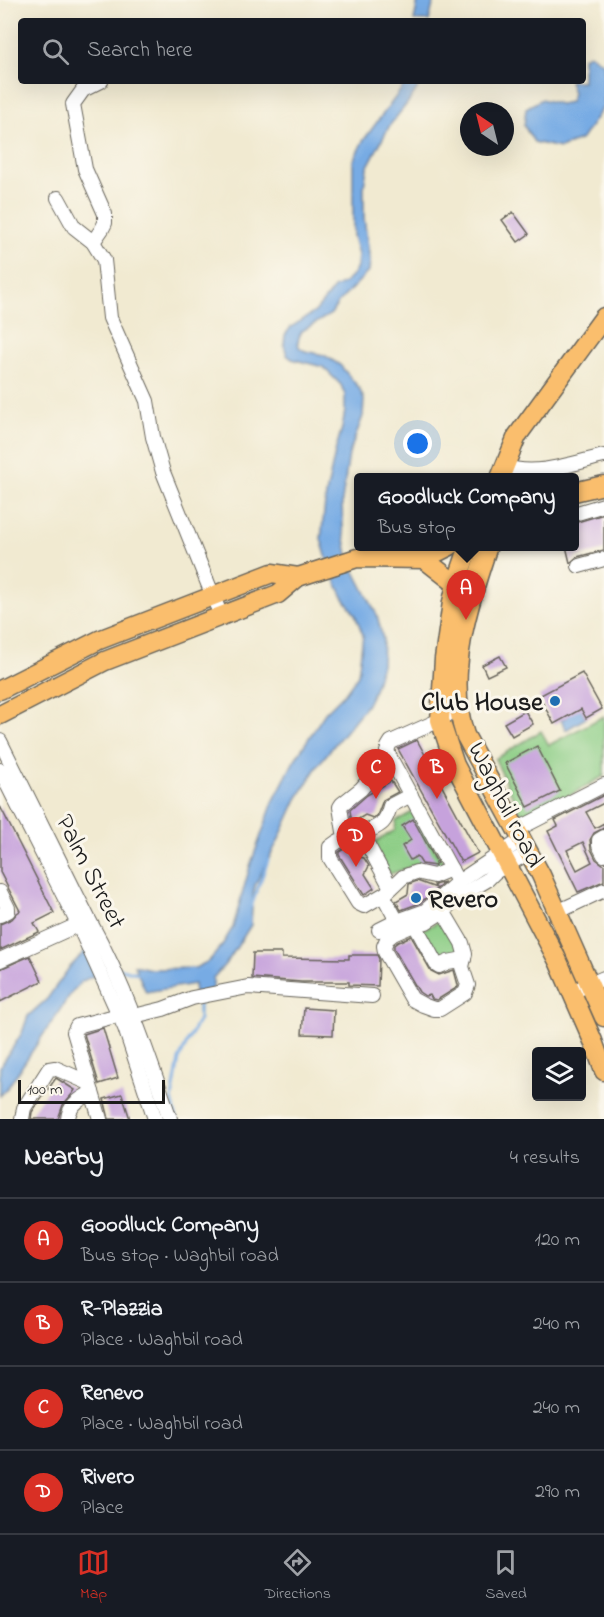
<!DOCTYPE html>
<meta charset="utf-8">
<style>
:root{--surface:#171b24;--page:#20242c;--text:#f1f3f6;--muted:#9ea1a6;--line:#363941;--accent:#d93025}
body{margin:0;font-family:"Indie Flower",sans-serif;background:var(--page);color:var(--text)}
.controls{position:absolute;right:18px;bottom:18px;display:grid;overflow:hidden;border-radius:6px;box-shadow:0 6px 24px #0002}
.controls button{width:54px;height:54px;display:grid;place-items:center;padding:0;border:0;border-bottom:2px solid var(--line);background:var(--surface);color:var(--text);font:30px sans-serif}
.compass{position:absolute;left:460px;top:102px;width:54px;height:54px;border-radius:50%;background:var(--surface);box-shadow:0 6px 24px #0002;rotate:325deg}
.scale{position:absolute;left:18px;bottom:15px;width:147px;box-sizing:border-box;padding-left:6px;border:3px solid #1c1c1c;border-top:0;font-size:16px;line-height:21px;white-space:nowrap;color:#1c1c1c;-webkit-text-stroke:4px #fbf7ec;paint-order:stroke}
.you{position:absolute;left:418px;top:444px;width:21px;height:21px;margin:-15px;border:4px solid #fff;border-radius:50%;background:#1a73e8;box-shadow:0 0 0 9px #1a73e833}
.badge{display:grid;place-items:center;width:39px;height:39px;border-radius:50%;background:var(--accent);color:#fff;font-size:20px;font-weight:700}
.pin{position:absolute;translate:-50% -50px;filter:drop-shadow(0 2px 3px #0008)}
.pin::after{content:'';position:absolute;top:32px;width:21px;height:18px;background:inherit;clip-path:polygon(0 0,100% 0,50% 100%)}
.popup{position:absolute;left:354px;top:473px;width:225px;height:78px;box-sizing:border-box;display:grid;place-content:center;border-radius:6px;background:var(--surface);filter:drop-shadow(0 2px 4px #0005);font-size:20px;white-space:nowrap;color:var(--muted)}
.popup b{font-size:22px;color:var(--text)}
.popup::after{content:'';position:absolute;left:50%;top:100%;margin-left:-12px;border:12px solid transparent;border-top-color:var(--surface)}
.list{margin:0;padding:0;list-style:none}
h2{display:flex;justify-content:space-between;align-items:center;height:78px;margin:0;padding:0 24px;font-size:26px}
h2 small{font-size:20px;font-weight:400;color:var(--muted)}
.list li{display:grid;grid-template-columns:39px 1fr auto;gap:18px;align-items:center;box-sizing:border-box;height:84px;padding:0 24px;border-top:2px solid var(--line)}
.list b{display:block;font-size:22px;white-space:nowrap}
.list p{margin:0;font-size:20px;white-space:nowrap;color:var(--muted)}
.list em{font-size:20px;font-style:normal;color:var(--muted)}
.icon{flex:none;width:33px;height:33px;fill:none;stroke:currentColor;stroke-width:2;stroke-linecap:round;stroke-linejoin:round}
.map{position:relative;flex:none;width:604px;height:1119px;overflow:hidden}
.search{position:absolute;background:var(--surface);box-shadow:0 6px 24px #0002;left:18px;right:18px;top:18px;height:66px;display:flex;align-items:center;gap:15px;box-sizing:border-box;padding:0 21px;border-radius:6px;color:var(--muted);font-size:22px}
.sheet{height:414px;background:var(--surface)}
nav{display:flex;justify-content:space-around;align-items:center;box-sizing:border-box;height:84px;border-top:2px solid var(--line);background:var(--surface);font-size:16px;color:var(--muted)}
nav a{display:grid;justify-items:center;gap:3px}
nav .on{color:var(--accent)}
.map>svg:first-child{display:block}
</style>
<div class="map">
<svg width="604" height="1119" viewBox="0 0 604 1119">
<rect width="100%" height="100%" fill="#fbf7ec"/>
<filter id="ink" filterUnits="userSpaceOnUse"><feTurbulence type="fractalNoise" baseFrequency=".0167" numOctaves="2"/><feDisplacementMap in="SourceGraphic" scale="12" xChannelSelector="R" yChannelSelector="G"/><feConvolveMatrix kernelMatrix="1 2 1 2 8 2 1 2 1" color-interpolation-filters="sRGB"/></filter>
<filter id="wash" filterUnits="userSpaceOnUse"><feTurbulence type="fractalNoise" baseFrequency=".008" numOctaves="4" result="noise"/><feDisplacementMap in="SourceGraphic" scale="24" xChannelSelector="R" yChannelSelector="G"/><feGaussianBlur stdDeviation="1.35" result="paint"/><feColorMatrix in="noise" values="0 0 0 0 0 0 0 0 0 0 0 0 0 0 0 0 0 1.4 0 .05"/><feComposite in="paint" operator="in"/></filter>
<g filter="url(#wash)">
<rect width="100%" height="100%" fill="#f1ead1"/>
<g fill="#8ccd85" stroke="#547450" stroke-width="1.5">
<path d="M604 716V776L524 821 495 759 541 731 549 745Z"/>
<path d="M414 811 444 863 425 873 413 866 390 874 370 845 395 830 396 821Z"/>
<path d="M444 919 461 950 440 962 422 930Z"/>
</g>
<g fill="#77abe4" stroke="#4a6480" stroke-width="1.5">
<path d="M418 0H434L429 21H414Z"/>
<path d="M589 54 604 64V106L582 139 560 148 534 142 524 126 526 108 542 99 560 104 570 102 573 93 569 81H583V57Z"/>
<path d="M405 81H419L417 89 409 101 390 125 367 168 364 186V218L370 261 369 271 338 303 331 314 302 331 299 337 298 342 299 347 305 351 324 355 340 365 359 388 364 399 363 416 349 454 342 501 343 529 349 560 377 615 383 639 382 664 374 690 366 706 318 765 297 799 278 841 255 885 253 894 251 925 228 961 213 978V989L195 994 194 984 146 992 134 965 151 969 195 968 209 961 221 947 233 927 250 866 273 802 294 761 325 713 345 693 358 675 363 635 355 614 343 597 330 569 321 539 326 494 336 448 342 428 345 411V395L341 385 323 367 292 359 287 355 284 345 285 335 291 327 315 312 334 288 346 282 354 273 357 266 358 255 353 236V161L363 141 403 87Z"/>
<path d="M575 697 586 718 566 730 561 720 568 716Z"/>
<path d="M88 948 103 981 92 976 81 982 72 992 8 1087 0 1096V1067L22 1033 28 1016 47 999 69 968Z"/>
</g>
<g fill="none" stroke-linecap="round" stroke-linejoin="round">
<g stroke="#77abe4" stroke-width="3">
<path d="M251 907 268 860"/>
<path d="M118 968 141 974"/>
<path d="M177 1119 172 1099 179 1059 199 1019V1001"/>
</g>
</g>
<g id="blocks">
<g fill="#c6a2dc" fill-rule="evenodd">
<path d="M513 212 529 234 518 242 502 220Z"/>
<path d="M604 514V550L577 557 570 563 566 546H574V523Z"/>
<path d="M500 656 506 667 487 676 482 665Z"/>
<path d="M582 673 602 709 586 718 581 709 554 724 539 696Z"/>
<path d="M525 711 533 724 512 736 504 723Z"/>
<path d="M417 740 478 853 461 862 398 749Z"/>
<path d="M537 746 560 791 528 807 505 763Z"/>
<path d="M391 781 398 792 383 800 377 816 373 818 365 815 352 823 350 810 367 795Z"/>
<path d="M604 795V803L586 812 595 828 604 823V828L594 833 590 840 591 849 596 859 604 865V881L578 892 548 831 558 826 555 820ZM583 842 592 862 577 870 567 850Z"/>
<path d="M0 806 54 913 34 923 39 932 0 950V924L12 919 17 913 20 911 0 872Z"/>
<path d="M413 819 437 863 435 864V866L422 864 417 856 410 860 402 846 411 840 402 826Z"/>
<path d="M347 847 354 856 364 858 369 866 365 874 374 888 364 895 339 855V852Z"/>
<path d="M417 881 436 888 434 885 445 882 420 903 401 910 396 901 408 894 409 884Z"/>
<path d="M411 936 431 971 439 975 454 970 458 985V987L437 1000 432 999 430 995 425 996 419 992 394 949V945L398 942Z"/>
<path d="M253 953H282V958L349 959V955H377L379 959 378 986 349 985V982H301L252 978Z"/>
<path d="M30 956 42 981 0 1002V969Z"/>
<path d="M304 1008 334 1010 333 1035 302 1034Z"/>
<path d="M103 1028 118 1078 99 1084 84 1034Z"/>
<path d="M56 1078 75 1090 73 1093 63 1105 58 1119H31L32 1112Z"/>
<path d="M122 1094 130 1119H109L104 1099Z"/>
</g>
</g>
</g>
<g filter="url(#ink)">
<use href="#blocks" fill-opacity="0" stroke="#67645b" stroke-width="1.5"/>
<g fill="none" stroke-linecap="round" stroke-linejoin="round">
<defs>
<g id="minor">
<path d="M58 198 74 227 93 242 104 260 110 318 147 401 153 437 163 472 221 616"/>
<path d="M93 242 102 229 105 223V214L85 169 73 104 83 90 101 81"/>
<path d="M504 466C535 478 573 463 604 456"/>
<path d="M574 514 604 505"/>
<path d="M579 566 604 559"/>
<path d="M447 715 440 720 391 742 388 747 387 759 361 789 342 804 340 807 345 838 337 842 330 847V858L358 903 364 906 383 895 397 921 425 911 458 882 521 840"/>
<path d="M0 741 89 920C124 983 147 1051 170 1119"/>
<path d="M387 752 458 882"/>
<path d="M0 770 78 924 125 1028 155 1119"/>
<path d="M516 830 604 785"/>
<path d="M362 834C380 825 385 826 390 806L411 795"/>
<path d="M604 837 599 840V845L604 855"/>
<path d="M345 838 362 834 391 888"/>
<path d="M0 892 8 908V911L0 915"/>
<path d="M385 894 403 877 416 872 434 876 451 869"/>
<path d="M443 911 462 943 465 954 462 967 468 985 465 993 440 1009H434L423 1005 412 999 385 952 384 946 387 939 393 934 409 927 426 922 443 911 455 899 487 880 495 872 528 853"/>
<path d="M557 912 604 890"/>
<path d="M415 925 436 964 439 966 448 962 464 959"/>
<path d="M379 930 397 921"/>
<path d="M0 960 84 922"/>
<path d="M581 988 604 978"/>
<path d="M22 1119 24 1108 49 1069 55 1068 89 1083"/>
<path d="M68 1119C69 1104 81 1099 92 1092"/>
<path d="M100 1119 74 1032 77 1026 119 1015 134 1016 163 1009 192 998 248 987 372 996"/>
</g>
<g id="major">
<path d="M500 478 517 436 604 317"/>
<path d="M574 492 604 485"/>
<path d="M469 546 456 584 452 602 444 659 440 720 455 765 558 961 593 1041 604 1071"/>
<path d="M488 546C469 603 445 675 465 735L541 875 604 1017"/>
<path d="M424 559 456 584"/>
<path d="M0 690 99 640 272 573 298 577"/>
<path d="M0 715 105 661 278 594 298 577 357 558 424 559 450 546"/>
</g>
</defs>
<use href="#minor" stroke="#67645b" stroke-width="16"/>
<use href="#major" stroke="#67645b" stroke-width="21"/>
<use href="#minor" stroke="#fff" stroke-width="14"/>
<use href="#major" stroke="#fabe6d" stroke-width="18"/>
</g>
</g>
<g fill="#1f6fb2" stroke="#fbf7ec" stroke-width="2">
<circle cx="555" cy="701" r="6"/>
<circle cx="416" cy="898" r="6"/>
</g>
<g text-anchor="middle" stroke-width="6" stroke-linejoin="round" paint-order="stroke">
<g font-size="26" font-weight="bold" fill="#1c1c1c" stroke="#fbf7ec" text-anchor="end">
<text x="543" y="710">Club House</text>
<text x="428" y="907" text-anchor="start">Revero</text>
</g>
<g font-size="26" fill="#1c1c1c" stroke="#fbf7ec">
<text transform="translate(507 804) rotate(63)" y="9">Waghbil road</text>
<text transform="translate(92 871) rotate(63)" y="9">Palm Street</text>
</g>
</g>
</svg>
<div class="controls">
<button><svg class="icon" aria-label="layers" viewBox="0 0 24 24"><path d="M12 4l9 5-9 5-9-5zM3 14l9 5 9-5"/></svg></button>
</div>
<svg class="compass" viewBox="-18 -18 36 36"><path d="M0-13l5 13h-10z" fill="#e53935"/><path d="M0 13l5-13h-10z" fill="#9ea1a6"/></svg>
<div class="scale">100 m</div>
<div class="you"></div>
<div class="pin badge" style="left:466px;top:620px">A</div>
<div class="popup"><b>Goodluck Company</b>Bus stop</div>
<div class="pin badge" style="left:437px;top:799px">B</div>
<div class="pin badge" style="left:376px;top:799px">C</div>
<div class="pin badge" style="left:356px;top:867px">D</div>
<div class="search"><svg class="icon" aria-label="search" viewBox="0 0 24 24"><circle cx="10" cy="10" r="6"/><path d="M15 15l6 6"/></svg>Search here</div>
</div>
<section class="sheet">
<h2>Nearby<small>4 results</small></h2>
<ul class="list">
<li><span class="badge">A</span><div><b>Goodluck Company</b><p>Bus stop · Waghbil road</p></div><em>120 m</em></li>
<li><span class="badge">B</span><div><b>R-Plazzia</b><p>Place · Waghbil road</p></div><em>240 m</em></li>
<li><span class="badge">C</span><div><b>Renevo</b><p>Place · Waghbil road</p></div><em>240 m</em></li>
<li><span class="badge">D</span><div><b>Rivero</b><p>Place</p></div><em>290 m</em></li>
</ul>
</section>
<nav>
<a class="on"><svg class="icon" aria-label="map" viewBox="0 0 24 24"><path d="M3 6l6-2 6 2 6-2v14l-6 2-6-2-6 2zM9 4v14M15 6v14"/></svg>Map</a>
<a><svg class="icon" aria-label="directions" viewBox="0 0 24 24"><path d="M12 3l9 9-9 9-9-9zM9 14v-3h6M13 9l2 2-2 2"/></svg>Directions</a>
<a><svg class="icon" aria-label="saved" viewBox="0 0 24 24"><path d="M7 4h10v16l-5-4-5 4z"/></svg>Saved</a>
</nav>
